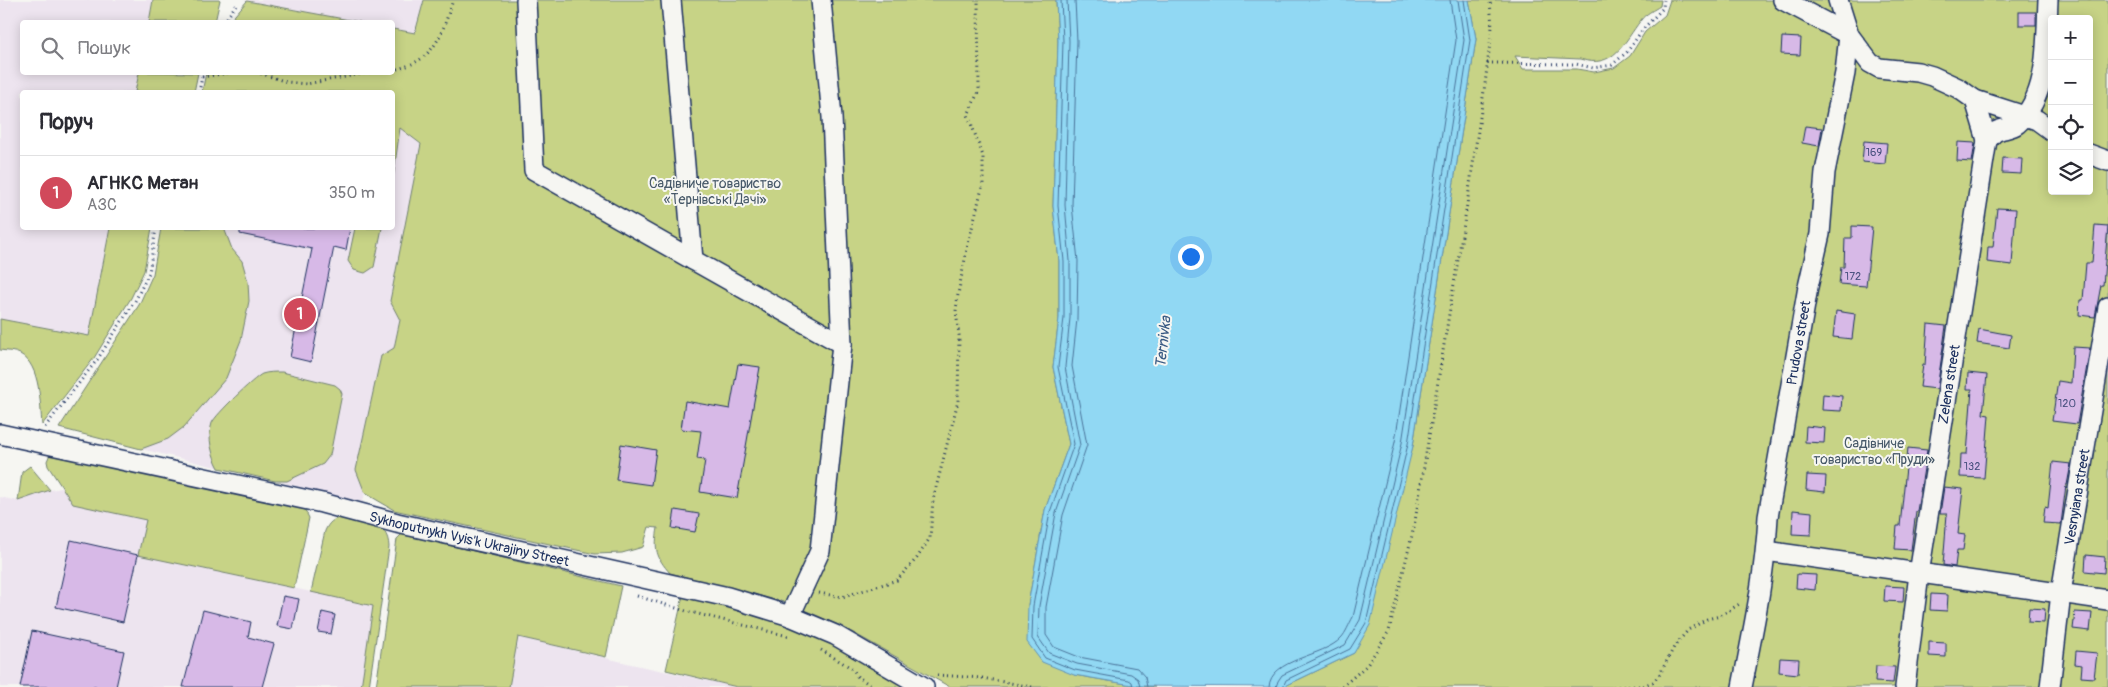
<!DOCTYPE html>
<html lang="uk">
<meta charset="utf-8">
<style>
:root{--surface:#fff;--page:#f7f7f7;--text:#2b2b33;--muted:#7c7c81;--line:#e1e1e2;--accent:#d1495b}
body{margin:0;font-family:Pangolin,sans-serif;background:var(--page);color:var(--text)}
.controls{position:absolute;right:15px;top:15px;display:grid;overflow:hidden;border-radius:5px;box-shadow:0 2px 12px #0003}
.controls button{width:45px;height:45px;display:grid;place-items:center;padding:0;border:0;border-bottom:1px solid var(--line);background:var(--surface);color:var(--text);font:25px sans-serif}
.you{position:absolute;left:1190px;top:256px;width:18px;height:18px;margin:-12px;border:4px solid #fff;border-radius:50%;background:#1a73e8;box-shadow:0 0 0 8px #1a73e833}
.badge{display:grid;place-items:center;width:32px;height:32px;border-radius:50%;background:var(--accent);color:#fff;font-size:16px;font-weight:700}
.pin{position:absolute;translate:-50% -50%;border:2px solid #fff;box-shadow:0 1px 5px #0006}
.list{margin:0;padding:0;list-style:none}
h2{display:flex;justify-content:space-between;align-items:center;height:65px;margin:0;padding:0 20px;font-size:21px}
h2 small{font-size:16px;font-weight:400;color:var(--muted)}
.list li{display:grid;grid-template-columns:32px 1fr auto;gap:15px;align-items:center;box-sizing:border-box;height:75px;padding:0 20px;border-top:1px solid var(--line)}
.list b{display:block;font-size:19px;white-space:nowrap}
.list p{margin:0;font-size:16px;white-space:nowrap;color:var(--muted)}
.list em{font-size:16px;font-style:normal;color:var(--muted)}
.icon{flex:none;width:28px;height:28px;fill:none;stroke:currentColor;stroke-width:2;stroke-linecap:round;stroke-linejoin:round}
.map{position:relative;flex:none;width:2108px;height:687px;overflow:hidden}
.search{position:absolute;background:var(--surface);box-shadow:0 2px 12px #0003;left:20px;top:20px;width:375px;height:55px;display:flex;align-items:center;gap:12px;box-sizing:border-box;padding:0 18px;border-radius:5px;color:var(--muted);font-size:19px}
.panel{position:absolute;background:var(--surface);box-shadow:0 2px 12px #0003;left:20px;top:90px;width:375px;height:140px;border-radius:5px}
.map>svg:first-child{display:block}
</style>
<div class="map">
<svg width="2108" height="687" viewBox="0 0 2108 687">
<rect width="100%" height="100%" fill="#f6f6f2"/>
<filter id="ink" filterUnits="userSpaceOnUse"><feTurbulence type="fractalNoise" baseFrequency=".02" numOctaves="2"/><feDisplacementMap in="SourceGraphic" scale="10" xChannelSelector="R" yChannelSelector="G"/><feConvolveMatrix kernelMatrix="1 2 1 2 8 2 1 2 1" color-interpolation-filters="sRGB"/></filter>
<g filter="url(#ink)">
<g fill="#ede4ef">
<path d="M0 0H153L149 22H22V72L139 73 135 92H22V228H110L89 336 0 319Z"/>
<path d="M243 0H424L415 33 393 29 392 22H360Z"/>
<path d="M393 126 401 128 434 155 363 502 141 449 187 228H392Z"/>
<path d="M62 488 190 516 179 564 373 605 361 687H0V497L18 501 50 490Z"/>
<path d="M518 637 631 664 737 687H509Z"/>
</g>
<g fill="#c7d386" stroke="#718172" fill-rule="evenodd">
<path d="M153 0H220L215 22H149Z"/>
<path d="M424 0H1056L1058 41 1053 206 1059 261V318L1053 367 1069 444 1045 510 1028 605 1074 675 1138 686 1155 687H950L841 626 788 603 670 573C656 557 654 549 658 528L649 527 643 547 622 553 595 554 394 510 365 493 356 470 381 356 394 348 400 320 390 301 421 144 400 128 393 179 392 92H202L206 73 392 72 393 29 415 33Z"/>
<path d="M1469 0H1661L1660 6C1654 10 1645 14 1641 20 1624 42 1614 70 1580 59L1515 56 1523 69H1577L1594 72 1614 68 1630 56 1645 32 1665 15 1670 0H2108V687H1283L1354 653 1413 446 1476 39ZM2052 19H2089V191H2052Z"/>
<path d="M247 1 360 22H229Z"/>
<path d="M139 73V72L198 73 194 92H135Z"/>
<path d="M110 228H152L144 271 131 298 94 358 42 425C40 405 41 365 20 354 15 351 6 351 0 350V319L89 336Z"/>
<path d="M161 228H224L232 249 242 261 248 282 249 301 241 340 226 378 184 427 168 439 141 449 59 428 139 305 153 274Z"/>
<path d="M355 228H382L374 267 365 273 354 270 348 261Z"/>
<path d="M282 372 335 385 340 389 342 394 330 455 323 464 287 481H275L219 468C212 455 207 438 212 423 215 415 254 378 262 374 268 372 275 372 282 372Z"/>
<path d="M50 454 304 508 309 518 294 588 138 555 146 520 73 504 48 466 47 461Z"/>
<path d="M30 466 50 490 18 501 22 472Z"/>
<path d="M343 517C364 522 388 520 389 547L369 687H361L373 606 311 592 325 531C329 522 333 519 343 517Z"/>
<path d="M402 534 621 586 606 657 518 637 509 687H376L397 539Z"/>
<path d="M683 596C734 604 786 618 831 642 857 655 882 672 907 687H737L666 670Z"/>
</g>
<path fill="#91d8f3" stroke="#6294b7" d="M1056 0H1469L1476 39 1413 446 1370 625 1354 653 1283 687 1138 686 1074 675 1042 662 1027 642 1028 605 1045 510 1069 444 1053 367 1059 318V261L1053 206 1058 41Z"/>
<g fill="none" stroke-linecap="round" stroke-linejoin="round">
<g stroke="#4a739a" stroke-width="1">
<path d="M1061 0 1063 41 1058 206 1064 261V318L1058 367 1074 444 1050 512 1033 606 1032 639 1045 658 1075 670 1129 680 1132 682 1133 687"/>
<path d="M1067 0 1069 41 1065 205 1070 261V318L1065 367 1080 445 1056 513 1039 606 1038 637 1049 653 1077 664 1131 674 1138 679 1140 687"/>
<path d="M1075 0 1077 41 1072 205 1078 261 1077 319 1072 366 1087 445 1063 515 1046 607V635L1054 647 1079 657 1137 668 1145 677 1147 687"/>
<path d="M1269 687C1270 658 1324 657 1341 638 1346 633 1349 624 1353 617L1395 442 1456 40 1450 0"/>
<path d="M1276 687 1278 681 1282 675 1345 645 1360 620 1402 443 1464 40 1458 0"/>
<path d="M1283 687 1286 680 1350 649 1366 623 1408 444 1470 40 1464 0"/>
</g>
</g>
<g fill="#d7b9e7" stroke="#1b2f5e">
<rect x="2019" y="12" width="17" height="13"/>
<path d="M1782 37 1801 38 1800 55 1781 54Z"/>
<path d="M1805 126 1822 128 1819 146 1802 143Z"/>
<path d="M1864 141 1887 143 1885 164 1862 162Z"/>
<path d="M1958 142 1975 143 1972 162 1957 161Z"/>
<path d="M2003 158 2022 159 2021 174 2002 173Z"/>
<path d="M1997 208 2016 209 2012 265 1987 262 1988 247H1993Z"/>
<path d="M2095 225 2108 226 2103 285H2101L2095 317 2079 315 2080 300H2083L2086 263H2092Z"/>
<path d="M1852 226 1872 227 1866 286 1839 284 1841 267H1844L1845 238H1852Z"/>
<path d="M240 228H350L346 250 334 247 311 362 290 357 312 249 240 234Z"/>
<path d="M1836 311 1855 314 1852 339 1833 337Z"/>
<path d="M1928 324 1946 326 1937 389 1920 387 1923 365H1925Z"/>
<path d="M1979 329 2011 335 2009 348 1977 343Z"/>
<path d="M2073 347 2090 348 2077 424 2052 421 2058 381 2071 383Z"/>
<path d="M738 364 760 367 737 498 700 492 705 460 697 459 701 431 681 429 685 401 730 409Z"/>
<path d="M1968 373 1987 375 1983 414 1989 415 1984 478 1960 477 1961 454H1967L1972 389H1967Z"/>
<path d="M1823 394 1842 396 1841 411 1822 410Z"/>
<path d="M1806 426 1825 428 1824 443 1805 442Z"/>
<path d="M621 444 656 450 651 485 616 480Z"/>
<path d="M1908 448 1927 450 1917 511H1916L1911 550 1895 549 1897 526H1900Z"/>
<path d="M2053 462 2071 464 2067 485H2066L2061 524 2043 523 2045 507 2048 508Z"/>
<path d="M1807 475 1826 476 1825 492 1806 490Z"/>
<path d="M1944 487 1963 489 1958 534 1965 535 1963 550H1957L1955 567 1943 565 1947 514H1940Z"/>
<path d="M675 510 699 514 695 532 672 528Z"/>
<path d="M1793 510 1812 512 1811 535 1792 534Z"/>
<path d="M71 540 138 555 123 622 56 607Z"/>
<path d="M2086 555 2105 557 2104 573 2085 571Z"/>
<path d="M1797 574 1816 575 1815 590 1796 588Z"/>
<path d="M1885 586 1904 587 1903 602 1884 601Z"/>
<path d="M1931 594 1948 595 1947 611 1930 610Z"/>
<path d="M283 596 299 599 293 629 277 626Z"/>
<path d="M2029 608 2045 609 2044 623 2028 622Z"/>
<path d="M203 610 251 622 248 637 274 644 262 687H183Z"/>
<path d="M322 612 335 615 331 634 318 632Z"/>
<path d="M2075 612 2092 613 2090 631 2073 629Z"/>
<path d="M32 631 124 651 116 687H20Z"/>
<path d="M1929 642 1946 643V657L1929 656Z"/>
<path d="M2076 651 2097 653 2094 678 2081 677 2082 665 2075 664Z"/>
<path d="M1780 658 1799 659 1798 674 1779 672Z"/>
<path d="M1876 666 1895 667 1893 683 1875 682Z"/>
</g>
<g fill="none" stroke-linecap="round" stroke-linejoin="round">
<defs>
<g id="minor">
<path d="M526 0 534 170 693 260"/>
<path d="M671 0 693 260 842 344"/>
<path d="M1783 0 1849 35 1870 63 1879 68 1918 72 1932 76 1958 88 1975 100 2037 120 2052 131"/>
<path d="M1975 100 1987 140C1990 138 1992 134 1995 132 2002 128 2011 129 2017 124 2050 95 2046 40 2048 0"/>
<path d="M2089 154 2108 161"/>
<path id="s1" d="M0 434 322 503 397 523 728 597 790 616 835 635 924 687"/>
<path d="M1766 551 2108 600"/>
<path d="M790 616 820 551 842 344 832 117 821 0"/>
<path id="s2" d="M1742 687C1753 631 1765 575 1768 517L1808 287 1820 234 1825 172 1845 73 1849 35 1838 0"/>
<path id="s3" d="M1905 687 1919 574 1987 140"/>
<path id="s4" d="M2050 687 2061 593 2108 307"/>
</g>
</defs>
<use href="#minor" stroke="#1b2f5e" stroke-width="22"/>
<g stroke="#1b2f5e" stroke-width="3" stroke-dasharray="1 4" stroke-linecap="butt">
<path d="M224 22 236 5"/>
<path d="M1487 63 1576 64 1593 68 1612 65 1627 52 1643 29 1663 8 1664 0"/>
<path d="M392 70C435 62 441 36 453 0"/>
<path d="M256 72 287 82 306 84 373 72"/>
<path d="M202 77 234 72"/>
<path d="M199 92 203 72"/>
<path d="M45 427 97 360 135 301 149 273 156 228"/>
<path d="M819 593 842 597 897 580 917 558 930 538 933 500 958 401 959 335 956 311 958 294 968 244 983 184V156L968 115 979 90 978 0"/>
<path d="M637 596 686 611 788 636"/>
<path d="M821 650 853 669 857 676 873 687"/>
<path d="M937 675 982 678 1032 687"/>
<path d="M1342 687 1367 665 1389 631 1414 527 1466 211 1485 84 1492 27 1490 0"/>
<path d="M1613 687 1642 686 1653 682 1660 674 1674 647 1688 630 1707 619 1720 616 1741 603"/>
</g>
<use href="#minor" stroke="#f6f6f2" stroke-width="19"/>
</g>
</g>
<g text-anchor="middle" stroke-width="4" stroke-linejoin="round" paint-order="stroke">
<g font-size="11" fill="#4a5280">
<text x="1874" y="156">169</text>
<text x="1853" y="280">172</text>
<text x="2067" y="407">120</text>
<text x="1972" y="470">132</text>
</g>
<g font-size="14" fill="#465868" stroke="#f6f6f2">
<text x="715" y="188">Садівниче товариство<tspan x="715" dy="16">«Тернівські Дачі»</tspan></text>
<text x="1874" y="448">Садівниче<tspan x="1874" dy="16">товариство «Пруди»</tspan></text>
</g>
<g font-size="14" fill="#1b2f5e" stroke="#f6f6f2">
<text dy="5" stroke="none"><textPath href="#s2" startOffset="349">Prudova street</textPath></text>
<text dy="5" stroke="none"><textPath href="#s3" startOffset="306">Zelena street</textPath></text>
<text dy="5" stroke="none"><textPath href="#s4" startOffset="192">Vesnyiana street</textPath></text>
<text dy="5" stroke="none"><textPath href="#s1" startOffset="481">Sykhoputnykh Vyis'k Ukrajiny Street</textPath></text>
</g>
<g font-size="15" font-style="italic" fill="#385983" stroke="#f6f6f2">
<text transform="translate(1163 342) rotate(-84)" y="5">Ternivka</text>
</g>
</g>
</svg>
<div class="controls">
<button>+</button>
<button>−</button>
<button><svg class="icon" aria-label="locate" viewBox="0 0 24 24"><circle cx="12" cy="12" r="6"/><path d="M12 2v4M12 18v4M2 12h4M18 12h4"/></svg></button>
<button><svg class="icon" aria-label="layers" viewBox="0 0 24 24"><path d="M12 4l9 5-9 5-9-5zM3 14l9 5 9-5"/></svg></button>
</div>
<div class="you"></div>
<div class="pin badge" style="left:300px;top:314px">1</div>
<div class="search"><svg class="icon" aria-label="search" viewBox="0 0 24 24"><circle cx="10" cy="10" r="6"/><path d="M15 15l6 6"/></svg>Пошук</div>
<section class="panel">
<h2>Поруч<small></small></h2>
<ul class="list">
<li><span class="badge">1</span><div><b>АГНКС Метан</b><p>АЗС</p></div><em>350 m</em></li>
</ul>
</section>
</div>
